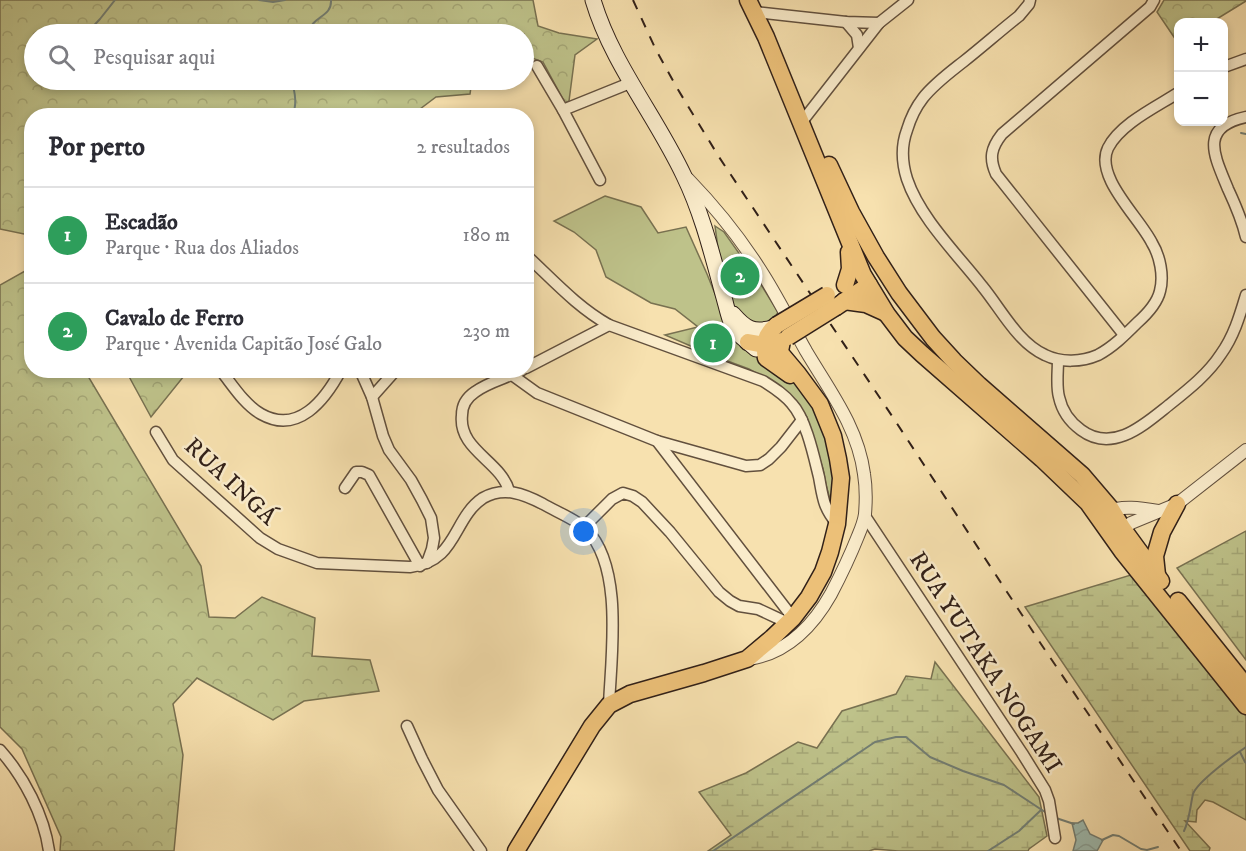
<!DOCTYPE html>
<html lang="pt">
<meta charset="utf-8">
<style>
:root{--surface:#fff;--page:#f7f7f7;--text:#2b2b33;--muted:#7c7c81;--line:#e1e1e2;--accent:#8f2418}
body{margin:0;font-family:"IM FELL DW Pica",serif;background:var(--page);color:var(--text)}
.controls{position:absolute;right:18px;top:18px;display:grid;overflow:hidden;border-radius:12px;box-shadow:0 3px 9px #0003}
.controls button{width:54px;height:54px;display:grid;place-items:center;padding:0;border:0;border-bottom:2px solid var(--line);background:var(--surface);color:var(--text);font:30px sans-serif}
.you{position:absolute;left:584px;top:532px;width:21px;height:21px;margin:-15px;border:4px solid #fff;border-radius:50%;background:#1a73e8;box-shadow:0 0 0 9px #1a73e833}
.badge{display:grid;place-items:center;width:39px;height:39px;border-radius:50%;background:var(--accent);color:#fff;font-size:20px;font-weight:700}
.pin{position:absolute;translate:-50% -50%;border:3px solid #fff;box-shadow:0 2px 6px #0006}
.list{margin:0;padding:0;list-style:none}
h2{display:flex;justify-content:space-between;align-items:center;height:78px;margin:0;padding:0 24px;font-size:26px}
h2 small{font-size:20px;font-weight:400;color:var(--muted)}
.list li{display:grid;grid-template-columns:39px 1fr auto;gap:18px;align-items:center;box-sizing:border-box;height:96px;padding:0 24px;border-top:2px solid var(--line)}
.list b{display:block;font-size:22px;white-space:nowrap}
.list p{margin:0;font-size:20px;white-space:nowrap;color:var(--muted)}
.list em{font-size:20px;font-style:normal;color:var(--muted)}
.icon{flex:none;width:33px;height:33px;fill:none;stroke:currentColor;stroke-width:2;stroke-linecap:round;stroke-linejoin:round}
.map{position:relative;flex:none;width:1246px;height:851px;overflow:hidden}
.search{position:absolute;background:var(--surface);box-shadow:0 3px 9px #0003;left:24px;top:24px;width:510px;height:66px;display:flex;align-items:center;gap:15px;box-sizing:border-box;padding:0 21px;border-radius:33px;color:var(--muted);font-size:22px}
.panel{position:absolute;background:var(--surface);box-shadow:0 3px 9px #0003;left:24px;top:108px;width:510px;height:270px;border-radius:24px}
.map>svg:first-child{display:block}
</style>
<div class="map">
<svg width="1246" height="851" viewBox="0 0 1246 851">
<defs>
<pattern id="forest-crowns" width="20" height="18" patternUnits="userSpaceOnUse" patternTransform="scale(1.5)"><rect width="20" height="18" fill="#bec28a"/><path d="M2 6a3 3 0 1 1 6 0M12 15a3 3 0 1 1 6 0" fill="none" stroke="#a4a676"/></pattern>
<pattern id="wetland-marsh" width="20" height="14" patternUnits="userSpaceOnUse" patternTransform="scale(1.5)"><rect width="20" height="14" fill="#bec28a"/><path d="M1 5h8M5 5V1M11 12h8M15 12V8" fill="none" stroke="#a4a676"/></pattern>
<pattern id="water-waves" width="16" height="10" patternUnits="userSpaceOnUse" patternTransform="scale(1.5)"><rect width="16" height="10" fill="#9ebcb1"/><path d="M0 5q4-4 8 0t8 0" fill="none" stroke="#89a198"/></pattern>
</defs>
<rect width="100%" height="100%" fill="#f7e1af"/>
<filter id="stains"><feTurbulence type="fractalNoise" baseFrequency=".00333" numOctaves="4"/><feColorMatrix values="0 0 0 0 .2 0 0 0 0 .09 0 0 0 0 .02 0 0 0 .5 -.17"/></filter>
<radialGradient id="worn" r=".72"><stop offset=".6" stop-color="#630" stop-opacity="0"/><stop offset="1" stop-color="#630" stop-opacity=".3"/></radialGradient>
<g fill="url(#forest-crowns)" stroke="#787151" stroke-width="1.5">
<path d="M0 0H533L538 26 559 33 597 39 575 55 569 101 565 103 543 62 524 55V34H34V80H458L471 87 470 94 436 97 412 115 32 116 31 231 24 234 0 229Z"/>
<path d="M1164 0H1246V1L1212 22H1178V43L1157 12Z"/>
<path d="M25 271 31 281 32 370 85 371 201 566 209 617 235 618 262 597 315 618 312 656 370 660 379 691 304 701 273 720 197 678 173 704 183 755 174 851H60L61 837 22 749 0 727V285Z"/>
<path d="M126 371H188L151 417Z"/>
</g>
<g fill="url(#wetland-marsh)" stroke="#787151" stroke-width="1.5">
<path d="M1246 531V660L1177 568Z"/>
<path d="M1134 574 1246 713V820L1213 802 1205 800 1197 810 1196 822 1185 821 1210 848 1209 851H1190L1025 607Z"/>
<path d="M935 662 1039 797 1047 836 1029 849 1028 851H898L875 849 869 851H708L731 835 699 792 746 773 798 742 817 748 842 711 896 694 906 676 931 679Z"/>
</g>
<g fill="#bec28a" stroke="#787151" stroke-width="1.5">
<path d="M605 196 641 207 658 233 686 227 707 274 719 304 751 351 803 389 822 416 831 446 835 495 830 499 826 485 823 469 810 427 778 385 749 369 714 356 665 335 698 327 675 309 651 303 606 277 596 250 574 232 554 221Z"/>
<path d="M715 226 724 232 760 283 778 312 773 321 761 326 745 320 733 308 718 248Z"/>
</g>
<path fill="url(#water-waves)" stroke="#727e74" stroke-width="1.5" d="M1083 820 1090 834 1103 840 1097 851H1073L1076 840 1072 823H1078Z"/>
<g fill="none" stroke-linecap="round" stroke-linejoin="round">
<g stroke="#727e74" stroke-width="2">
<path d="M259 0 273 2 285 0"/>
<path d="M83 34H86L100 19 115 0"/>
<path d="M308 34C312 15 332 18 331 0"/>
<path d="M291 80C295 91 298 104 292 116"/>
<path d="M1241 133 1246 134"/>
<path d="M1240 752 1245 762 1246 763"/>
<path d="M1056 818 1074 824"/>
<path d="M1184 831C1190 818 1190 807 1193 794 1197 782 1234 755 1246 747"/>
<path d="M1102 840 1113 835 1119 836 1141 849 1147 850 1158 847"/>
<path d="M713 851 875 742 896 737H906L930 757 963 771 1004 785 1048 814"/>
<path d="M988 851 1019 831 1041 810"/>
</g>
<defs>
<g id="minor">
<path d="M1030 0 1029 4 1019 16C1000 31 982 47 963 62 949 73 934 84 923 98 916 107 910 120 907 130 901 146 902 163 907 179 920 218 957 254 982 286 1001 309 1017 342 1045 355 1061 363 1082 362 1098 355 1113 347 1125 335 1137 323 1146 315 1157 304 1160 291 1164 276 1160 256 1152 243 1140 218 1094 177 1108 148 1120 124 1156 107 1178 93"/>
<path d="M755 12 846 22 879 23"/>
<path d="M846 22 857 35 859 48"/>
<path d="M537 66 563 110 600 180"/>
<path d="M1224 67 1246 59"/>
<path d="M563 110 630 83"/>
<path d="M1246 117C1198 127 1215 157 1228 189 1235 204 1242 220 1246 237"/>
<path d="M801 123 879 23 908 0"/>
<path d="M526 255C553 280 577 307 609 325L763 381C774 388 784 394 792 404 806 419 814 457 819 477 823 498 823 507 837 524"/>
<path d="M1124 335 996 174C989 158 991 148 1002 134L1150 7 1154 0"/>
<path d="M1058 360C1058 372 1056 386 1059 397 1062 411 1070 422 1081 430 1113 454 1145 424 1169 405 1189 389 1208 374 1221 354 1234 336 1240 315 1246 295"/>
<path d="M526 368 609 325"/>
<path d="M360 370 372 397 383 436 389 450 411 480 422 500 431 518 434 538 432 549 427 563"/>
<path d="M222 372C233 386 245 405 261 414 298 435 325 400 341 370"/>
<path d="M512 375 537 393 657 441 793 618"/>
<path d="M372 397 396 370"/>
<path d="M156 432 173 460 260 538 278 549 317 563 410 567C458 561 452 519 483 498 504 486 524 494 543 504 555 511 577 520 586 529 624 567 611 656 609 705"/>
<path d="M657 441 746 466 760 465 769 459 781 447 802 420"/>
<path d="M345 488 356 472H362L369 475 420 566"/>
<path d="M509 491C501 461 458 450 462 415 462 405 466 398 475 392 488 382 507 378 522 370"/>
<path d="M865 516 1022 753 1045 790 1049 801 1055 838"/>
<path d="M584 527 612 499 623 493 633 496 642 502 670 532 719 592 730 601 739 606 758 609 788 623"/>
<path d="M407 726 422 759 438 790 481 851"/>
<path d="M0 750C24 777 44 815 49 851"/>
</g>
<g id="tertiary">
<path d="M688 179C717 209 742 240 764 276 779 300 792 326 806 351 829 390 858 427 864 474 866 486 866 502 865 514 864 522 861 529 858 536 850 556 841 575 831 594 813 626 787 653 749 659"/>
<path d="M1105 512C1122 505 1141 508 1158 511"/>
<path d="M1118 533 1131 523 1177 504 1246 450"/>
</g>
<g id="secondary">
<path d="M593 0C612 64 656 116 684 176 702 213 712 254 723 294 726 304 728 315 732 325L737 333 756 349"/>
<path d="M733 314C746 329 753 333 773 328"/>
</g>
<g id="primary">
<path d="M836 307 869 285"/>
<path d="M777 325C765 334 763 344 766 358L790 375"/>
<path d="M748 342 764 345 774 344"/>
<path d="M516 851 592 726 609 705 630 694 704 673 747 659 772 638 793 618 809 597 823 572 830 552 837 524 841 478 838 459 833 436 820 404 798 374 782 355 780 351 782 341"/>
</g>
<g id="trunk">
<path d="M748 0 766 37 863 275 886 313 905 338 922 354 1042 459 1088 503 1122 551 1246 706"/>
<path d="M829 165 851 212 876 257 899 293 933 338 954 361 979 385 1082 475 1111 509 1123 529 1161 581"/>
<path d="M845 285 850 269 849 252"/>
<path d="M844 301 866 304 886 313"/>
<path d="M1157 575 1155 556 1162 532 1177 504"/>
<path d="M1178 601 1246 686"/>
</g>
</defs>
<use href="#minor" stroke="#62503e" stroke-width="13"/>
<use href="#tertiary" stroke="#62503e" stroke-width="14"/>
<use href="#secondary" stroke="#312018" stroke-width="17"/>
<use href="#primary" stroke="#312018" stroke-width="19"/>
<use href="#trunk" stroke="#312018" stroke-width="19"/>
<use href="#minor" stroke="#faeccb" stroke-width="10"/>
<use href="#tertiary" stroke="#faeccb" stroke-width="12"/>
<use href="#secondary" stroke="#faeccb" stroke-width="15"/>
<use href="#primary" stroke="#ecc078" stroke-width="16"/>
<use href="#trunk" stroke="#ecc078" stroke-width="16"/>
<path stroke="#312018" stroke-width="2" stroke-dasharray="10 10" stroke-linecap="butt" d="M633 0 656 50 677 88 719 157 894 419 1041 644 1181 851"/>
<defs>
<g id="primary-bridge">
<path d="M777 325 827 295"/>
<path d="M788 337 836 307"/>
</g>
</defs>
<use href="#primary-bridge" stroke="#312018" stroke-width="19" stroke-linecap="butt"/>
<use href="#primary-bridge" stroke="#ecc078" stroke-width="16"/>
</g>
<g text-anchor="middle" stroke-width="5" stroke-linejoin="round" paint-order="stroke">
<g font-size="24" fill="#312018" stroke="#faeccb">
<text transform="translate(231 481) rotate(43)" y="8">RUA INGÁ</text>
<text transform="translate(986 662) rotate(57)" y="8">RUA YUTAKA NOGAMI</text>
</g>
</g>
<rect width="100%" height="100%" filter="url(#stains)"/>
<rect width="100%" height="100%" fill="url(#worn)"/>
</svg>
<div class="controls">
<button>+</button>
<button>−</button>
</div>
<div class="you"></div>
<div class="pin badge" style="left:713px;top:343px;background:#2e9e5b">1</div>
<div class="pin badge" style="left:740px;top:276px;background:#2e9e5b">2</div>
<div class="search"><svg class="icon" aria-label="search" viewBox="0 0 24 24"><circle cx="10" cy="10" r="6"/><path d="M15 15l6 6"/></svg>Pesquisar aqui</div>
<section class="panel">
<h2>Por perto<small>2 resultados</small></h2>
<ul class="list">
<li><span class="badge" style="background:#2e9e5b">1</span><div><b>Escadão</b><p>Parque · Rua dos Aliados</p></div><em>180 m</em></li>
<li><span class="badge" style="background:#2e9e5b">2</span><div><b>Cavalo de Ferro</b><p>Parque · Avenida Capitão José Galo</p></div><em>230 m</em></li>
</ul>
</section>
</div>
